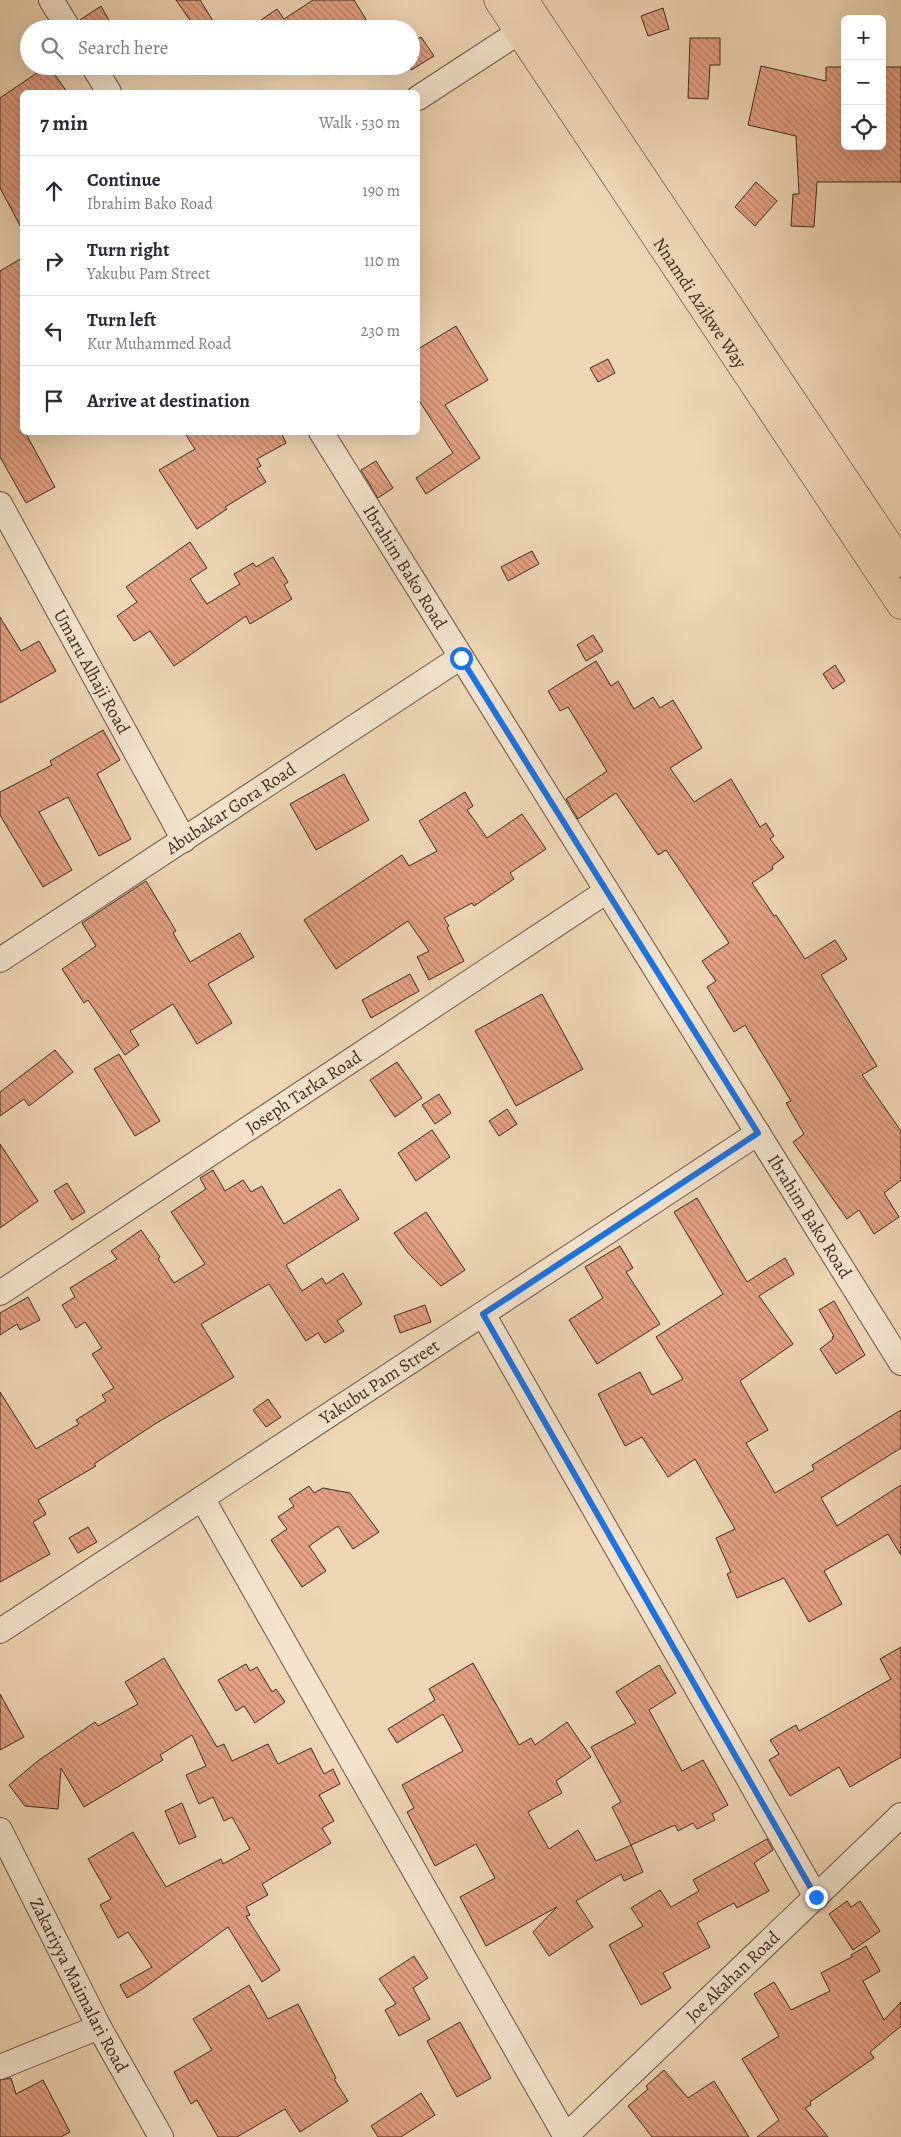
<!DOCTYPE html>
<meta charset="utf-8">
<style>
:root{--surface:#fff;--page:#f7f7f7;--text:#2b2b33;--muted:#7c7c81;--line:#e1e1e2}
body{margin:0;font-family:Alegreya,serif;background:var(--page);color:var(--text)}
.controls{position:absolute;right:15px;top:15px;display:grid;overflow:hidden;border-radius:8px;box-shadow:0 5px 20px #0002}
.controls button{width:45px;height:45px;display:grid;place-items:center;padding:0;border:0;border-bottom:1px solid var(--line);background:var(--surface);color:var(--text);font:25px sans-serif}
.stop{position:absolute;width:15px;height:15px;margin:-11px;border:4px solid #1a73e8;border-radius:50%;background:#fff}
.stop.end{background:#1a73e8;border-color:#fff;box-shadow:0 1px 5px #0008}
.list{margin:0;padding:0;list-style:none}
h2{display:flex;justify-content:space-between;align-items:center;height:65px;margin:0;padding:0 20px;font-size:21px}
h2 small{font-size:16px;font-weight:400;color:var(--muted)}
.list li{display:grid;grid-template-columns:32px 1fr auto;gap:15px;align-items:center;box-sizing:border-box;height:70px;padding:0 20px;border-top:1px solid var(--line)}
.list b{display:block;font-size:19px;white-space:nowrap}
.list p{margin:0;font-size:16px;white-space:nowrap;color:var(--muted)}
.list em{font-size:16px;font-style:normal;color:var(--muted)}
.icon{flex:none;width:28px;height:28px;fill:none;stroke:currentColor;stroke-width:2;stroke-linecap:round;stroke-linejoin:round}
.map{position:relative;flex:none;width:901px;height:2137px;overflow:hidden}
.search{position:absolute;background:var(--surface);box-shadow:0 5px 20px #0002;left:20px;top:20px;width:400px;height:55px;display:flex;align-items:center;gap:12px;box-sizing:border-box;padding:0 18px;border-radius:28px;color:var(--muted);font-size:19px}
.panel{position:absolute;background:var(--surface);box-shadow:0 5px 20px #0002;left:20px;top:90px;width:400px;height:345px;border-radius:8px}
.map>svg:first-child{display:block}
</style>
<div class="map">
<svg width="901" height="2137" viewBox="0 0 901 2137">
<defs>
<pattern id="building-back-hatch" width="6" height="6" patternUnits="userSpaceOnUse" patternTransform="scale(1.25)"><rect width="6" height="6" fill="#e4a083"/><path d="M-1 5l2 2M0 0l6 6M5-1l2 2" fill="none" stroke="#ba836b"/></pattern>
</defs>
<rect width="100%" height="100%" fill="#eed6b4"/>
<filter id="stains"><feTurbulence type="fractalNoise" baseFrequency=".004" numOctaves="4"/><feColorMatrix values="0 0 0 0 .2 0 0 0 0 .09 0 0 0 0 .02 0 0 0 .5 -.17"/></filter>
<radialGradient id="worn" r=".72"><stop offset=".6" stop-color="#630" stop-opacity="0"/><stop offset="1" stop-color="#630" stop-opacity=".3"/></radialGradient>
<g fill="url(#building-back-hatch)" stroke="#402c1f">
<path d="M176 0H200L218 29H196Z"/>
<path d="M313 0H354L372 29H248L277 9 284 19Z"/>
<path d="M101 6 111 24 103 29H83L80 20Z"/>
<path d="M663 8 669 29 648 36 641 16Z"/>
<path d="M421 37 434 56 411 70V43Z"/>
<path d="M690 38H720V65H710L708 99 688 98Z"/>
<path d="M47 66H49L67 92H22V229L0 188V98Z"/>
<path d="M761 66 826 81V67H845V146H882V67H901V182H817L814 227 791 226 793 194H799L796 136 748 125Z"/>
<path d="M756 182 777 201 755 226 735 207Z"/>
<path d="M22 258V432H25L55 487 26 503 0 457V271Z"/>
<path d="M456 326 488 380 445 405 480 458 426 494 416 478 453 453 418 399V349Z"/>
<path d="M608 359 615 373 598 382 590 368Z"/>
<path d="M184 432H281L286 443 257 459 261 466 257 468 266 482 225 507 227 509 197 529 159 470 195 449Z"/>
<path d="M376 461 393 488 378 498 361 470Z"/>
<path d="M190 542 207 568 190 579 207 604 240 584 234 574 253 563 256 567 273 557 288 582 284 585 292 599 250 624 246 616 174 666 150 631 134 641 117 616 137 602 126 587Z"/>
<path d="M532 551 539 564 508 581 501 567Z"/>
<path d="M0 617 21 651 39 641 56 671 0 703Z"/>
<path d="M593 635 603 651 586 661 577 645Z"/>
<path d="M596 661 611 686 618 681 634 709 653 697 660 708 673 700 702 748 670 768 694 802 731 779 760 827 766 823 774 836 770 839 784 857 772 866 773 869 752 883 774 916 776 915 805 959 835 940 847 959 821 975 877 1066 862 1075 901 1131V1180L884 1193 899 1217 874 1234 859 1210 847 1219 793 1142 804 1134 786 1103 791 1101 745 1025 734 1032 707 987 716 981 702 961 729 943 666 850 658 855 616 793 578 819 566 799 607 771 568 707 560 711 548 691Z"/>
<path d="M835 665 845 681 833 689 823 674Z"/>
<path d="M103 730 120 760 97 774 131 839 99 856 68 797 39 812 72 870 43 887 0 815V792L52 765 50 761Z"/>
<path d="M344 774 369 820 316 850 290 804Z"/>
<path d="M465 792 473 806 467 810 487 838 522 814 546 849 510 873 514 879 474 906 472 903 444 918 449 926 447 928 464 961 429 980 417 957 429 951 408 921 336 969 304 920 402 855 409 866 437 851 419 821Z"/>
<path d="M146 881 176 931 173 933 190 962 240 933 254 957 208 984 232 1023 197 1044 173 1004 130 1031 139 1045 125 1055 88 1000 84 1003 62 969 96 946 82 923Z"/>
<path d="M410 974 419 991 371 1018 362 1000Z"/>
<path d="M542 994 583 1069 516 1106 475 1031Z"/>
<path d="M55 1050 73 1072 29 1106 24 1099 0 1116V1092Z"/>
<path d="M119 1054 160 1121 135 1136 94 1069Z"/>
<path d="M397 1062 422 1098 395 1117 370 1080Z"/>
<path d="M439 1094 451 1113 435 1124 422 1105Z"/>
<path d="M507 1109 517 1124 499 1136 489 1121Z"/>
<path d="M432 1130 450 1157 416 1181 398 1153Z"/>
<path d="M0 1144 38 1201 0 1228Z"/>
<path d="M213 1170 225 1191 243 1180 251 1192 262 1186 284 1224 340 1189 359 1219 286 1265 302 1291 322 1278 326 1284 343 1273 362 1304 337 1321 344 1331 325 1343 318 1333 306 1341 269 1284 201 1324 234 1377 155 1424 94 1464 96 1466 38 1500 46 1514 33 1522 50 1554 0 1582V1392L36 1449 79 1424 76 1420 106 1401 102 1395 114 1388 92 1354 102 1348 85 1322 76 1328 62 1305 75 1297 70 1288 117 1259 111 1251 141 1230 160 1257 158 1259 174 1283 205 1264 171 1212 206 1189 200 1178Z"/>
<path d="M67 1183 85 1212 72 1220 54 1191Z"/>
<path d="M697 1198 747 1282 785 1258 794 1274 759 1296 793 1344 740 1381 768 1430 746 1443 775 1493 814 1470 812 1465 901 1410V1448L821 1498 837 1526 901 1485V1555L888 1534 824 1571 842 1604 809 1622 784 1578 737 1598 727 1574 731 1572 716 1538 735 1529 695 1459 668 1477 642 1437 625 1446 598 1394 640 1372 652 1395 683 1379 656 1337 723 1294 674 1212Z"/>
<path d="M426 1212 465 1270 441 1286 408 1253 394 1233Z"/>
<path d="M620 1246 633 1268 626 1272 660 1324 597 1364 569 1320 603 1298 585 1267Z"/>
<path d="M28 1297 40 1320 20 1330 17 1324 0 1335V1313Z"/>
<path d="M834 1301 865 1355 836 1374 820 1349 833 1339 832 1337 834 1336 819 1310Z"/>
<path d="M425 1305 431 1322 400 1333 394 1316Z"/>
<path d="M268 1399 281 1417 266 1427 253 1410Z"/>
<path d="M309 1486 314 1493 323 1488 350 1493 379 1532 353 1549 338 1526 309 1546 326 1571 302 1587 271 1540 287 1529 278 1517 294 1506 289 1499Z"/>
<path d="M88 1527 97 1542 78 1553 69 1538Z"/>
<path d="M901 1647V1757L850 1787 839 1767 790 1796 769 1760 779 1754 770 1740 796 1725 799 1731 891 1679 880 1659Z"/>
<path d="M164 1658 217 1747 224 1744 232 1761 268 1744 278 1764 311 1748 324 1774 333 1769 340 1784 319 1795 334 1821 322 1828 331 1843 262 1884 268 1895 246 1907 250 1915 246 1916 280 1970 262 1982 228 1927 144 1988 127 1998 120 1985 152 1967 128 1932 118 1938 100 1905 111 1899 88 1859 133 1832 166 1887 221 1859 223 1864 250 1849 232 1817 224 1821 213 1797 199 1804 186 1775 206 1766 192 1735 160 1755 163 1760 84 1807 61 1768 58 1809 25 1806 9 1785 39 1760 95 1722 98 1726 138 1704 125 1682Z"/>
<path d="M473 1663 519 1745 531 1738 535 1745 567 1722 591 1757 556 1781 562 1793 528 1812 549 1849 578 1830 596 1861 631 1845 643 1872 624 1881 621 1874 576 1901 593 1927 549 1956 533 1932 557 1907 486 1946 460 1897 495 1878 476 1844 435 1866 407 1812 414 1808 402 1785 463 1751 443 1714 397 1743 388 1729 435 1700 429 1689Z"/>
<path d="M246 1664 250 1671 257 1667 272 1692 276 1689 285 1702 255 1723 244 1706 236 1711 218 1680Z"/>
<path d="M659 1665 676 1693 649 1710 682 1771 703 1760 728 1805 712 1814 715 1820 697 1829 693 1823 678 1831 675 1825 631 1845 612 1807 621 1802 591 1747 636 1723 616 1692Z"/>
<path d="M0 1694 24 1737 0 1750Z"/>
<path d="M182 1803 196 1837 179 1844 165 1811Z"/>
<path d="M767 1839 773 1850 754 1863 769 1891 737 1908 734 1903 697 1923 710 1947 663 1973 671 1988 641 2005 609 1945 643 1926 631 1908 660 1890 671 1907 699 1891 693 1880Z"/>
<path d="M847 1901 851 1907 860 1901 880 1931 853 1950 829 1914Z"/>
<path d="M866 1946 880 1971 863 1981 884 2020 901 2002V2026L870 2052 874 2058 810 2102 811 2105 805 2108 828 2137H757L779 2120 742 2059 779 2036 754 1994 774 1982 791 2010 830 1991 821 1973 852 1957 851 1955Z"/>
<path d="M414 1956 428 1978 413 1988 430 2019 399 2036 385 2010 396 2004 379 1979Z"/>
<path d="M249 1985 268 2019 298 2004 336 2078 334 2079 348 2101 300 2132 285 2109 237 2137H218L197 2100 191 2104 174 2072 212 2050 193 2019Z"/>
<path d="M460 2022 491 2078 457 2097 427 2041Z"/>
<path d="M664 2070 688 2098 714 2081 749 2137H652L628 2106 648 2089 646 2086Z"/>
<path d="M11 2078 16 2094 43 2080 70 2132 61 2137H0V2080Z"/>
<path d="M421 2093 435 2115 401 2137H378L371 2126Z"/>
</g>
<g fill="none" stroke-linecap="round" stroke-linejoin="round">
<defs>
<g id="minor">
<path d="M51 0 69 29"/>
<path d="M93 66 109 92"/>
<path d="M418 98 519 32"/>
<path id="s1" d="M321 432 901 1363"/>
<path id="s2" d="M0 504 184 840"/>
<path id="s3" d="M0 960 461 657"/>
<path id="s4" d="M0 1293 607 891"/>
<path d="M483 1314 816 1897"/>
<path d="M202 1498 566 2137"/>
<path id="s5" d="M0 1631 758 1133"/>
<path id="s6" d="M0 1830 99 2027 161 2137"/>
<path d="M0 2067 99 2027"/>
<path id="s7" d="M565 2137 901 1815"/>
</g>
<g id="highway">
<path id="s8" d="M498 0 901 605"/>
<path d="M524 0 901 563"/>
</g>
</defs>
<use href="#minor" stroke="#6c5644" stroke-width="26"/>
<use href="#highway" stroke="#402c1f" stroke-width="29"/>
<use href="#minor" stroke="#f4e4ce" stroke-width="24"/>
<use href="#highway" stroke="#eed6b4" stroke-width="28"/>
</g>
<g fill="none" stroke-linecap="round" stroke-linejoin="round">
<path stroke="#1a73e8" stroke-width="6" d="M461 658 758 1133 483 1314 816 1897"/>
</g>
<g text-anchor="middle" stroke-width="4.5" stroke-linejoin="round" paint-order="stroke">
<g font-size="18" fill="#402c1f" stroke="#f4e4ce">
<text dy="6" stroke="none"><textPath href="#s8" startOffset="364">Nnamdi Azikwe Way</textPath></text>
<text dy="6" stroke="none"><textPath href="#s1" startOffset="159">Ibrahim Bako Road</textPath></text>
<text dy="6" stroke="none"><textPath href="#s2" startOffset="191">Umaru Alhaji Road</textPath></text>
<text dy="6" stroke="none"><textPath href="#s3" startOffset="276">Abubakar Gora Road</textPath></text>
<text dy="6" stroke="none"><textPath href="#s4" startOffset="364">Joseph Tarka Road</textPath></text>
<text dy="6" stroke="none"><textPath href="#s1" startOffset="924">Ibrahim Bako Road</textPath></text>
<text dy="6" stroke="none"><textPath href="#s5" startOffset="454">Yakubu Pam Street</textPath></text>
<text dy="6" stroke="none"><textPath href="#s7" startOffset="232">Joe Akahan Road</textPath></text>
<text dy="6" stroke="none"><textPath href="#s6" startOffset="174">Zakariyya Maimalari Road</textPath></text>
</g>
</g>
<rect width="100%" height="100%" filter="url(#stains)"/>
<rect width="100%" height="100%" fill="url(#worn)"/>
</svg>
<div class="controls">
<button>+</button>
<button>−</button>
<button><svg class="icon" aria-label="locate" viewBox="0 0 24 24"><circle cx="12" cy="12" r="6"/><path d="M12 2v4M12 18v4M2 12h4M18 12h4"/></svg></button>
</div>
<div class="stop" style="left:461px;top:658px"></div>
<div class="stop end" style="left:816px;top:1897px"></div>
<div class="search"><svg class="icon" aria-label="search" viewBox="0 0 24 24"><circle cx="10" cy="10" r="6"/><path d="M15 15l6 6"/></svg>Search here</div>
<section class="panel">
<h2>7 min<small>Walk · 530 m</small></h2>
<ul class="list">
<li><svg class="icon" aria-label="ahead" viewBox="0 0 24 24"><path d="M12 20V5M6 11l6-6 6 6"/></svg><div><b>Continue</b><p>Ibrahim Bako Road</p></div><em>190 m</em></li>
<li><svg class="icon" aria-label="right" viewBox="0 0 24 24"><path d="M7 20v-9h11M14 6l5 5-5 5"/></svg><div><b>Turn right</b><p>Yakubu Pam Street</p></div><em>110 m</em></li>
<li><svg class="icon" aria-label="left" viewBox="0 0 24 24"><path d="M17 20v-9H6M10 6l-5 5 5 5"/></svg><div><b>Turn left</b><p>Kur Muhammed Road</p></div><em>230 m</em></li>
<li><svg class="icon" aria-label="arrive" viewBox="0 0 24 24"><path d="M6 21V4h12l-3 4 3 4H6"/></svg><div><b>Arrive at destination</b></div></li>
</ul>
</section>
</div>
